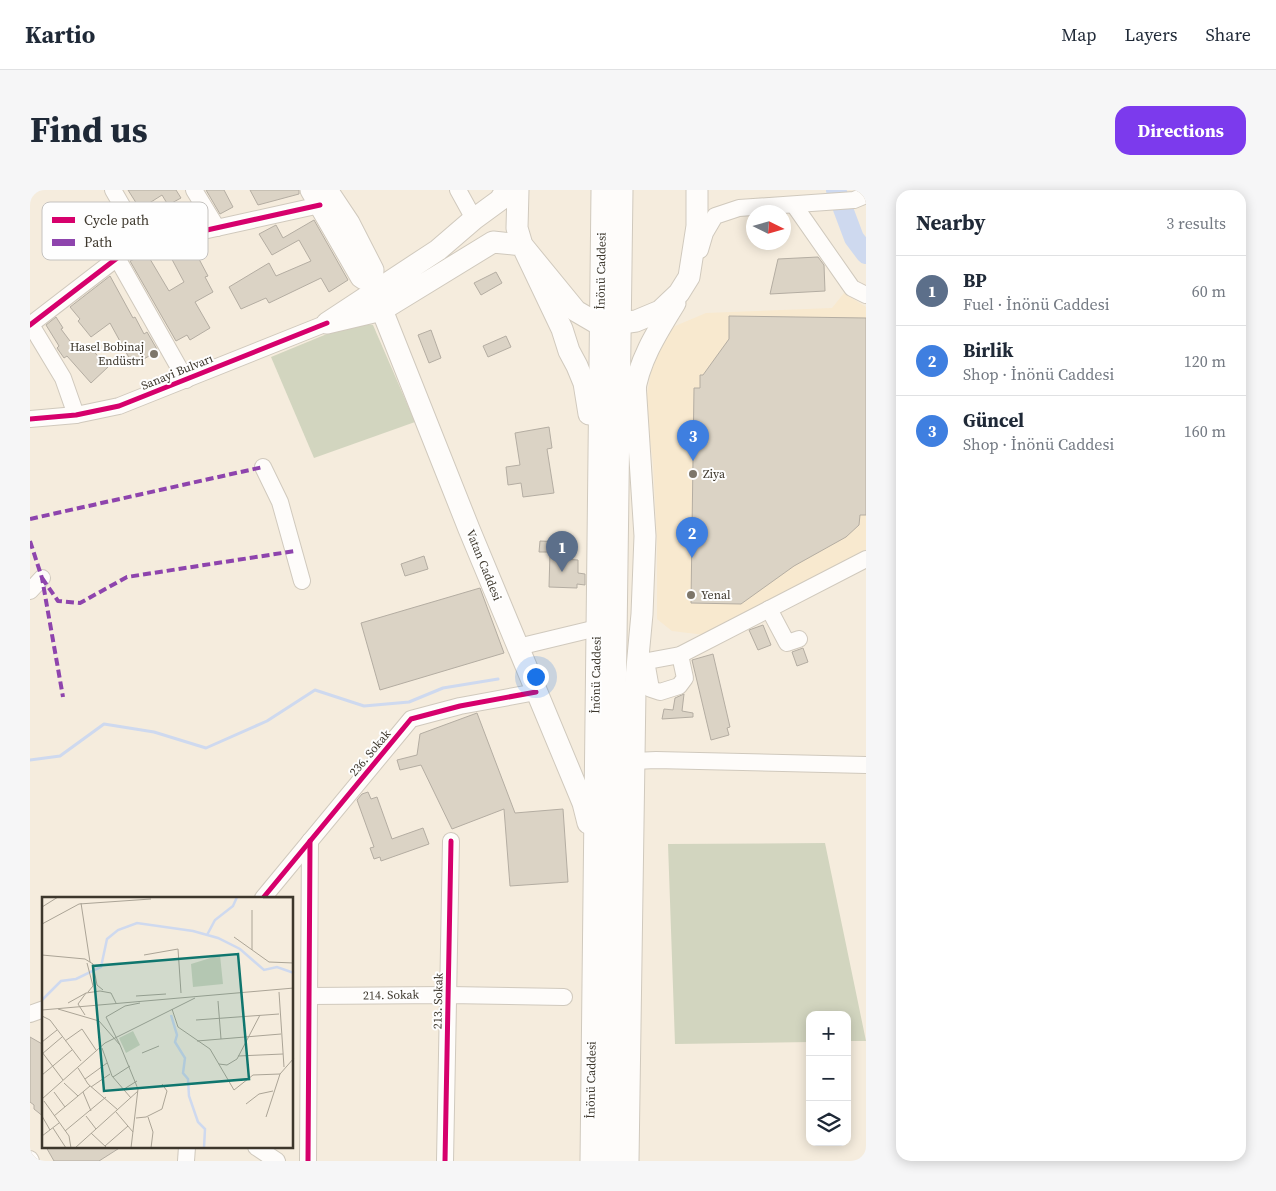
<!DOCTYPE html>
<meta charset="utf-8">
<style>
:root{--surface:#fff;--page:#f6f6f7;--text:#1f2937;--muted:#747a83;--line:#e0e1e3;--accent:#7c3aed}
body{margin:0;font-family:"Source Serif 4",serif;background:var(--page);color:var(--text)}
.controls{position:absolute;right:15px;bottom:15px;display:grid;overflow:hidden;border-radius:10px;box-shadow:0 2px 12px #0003}
.controls button{width:45px;height:45px;display:grid;place-items:center;padding:0;border:0;border-bottom:1px solid var(--line);background:var(--surface);color:var(--text);font:25px sans-serif}
.compass{position:absolute;left:716px;top:15px;width:45px;height:45px;border-radius:50%;background:var(--surface);box-shadow:0 2px 12px #0003;rotate:95deg}
.you{position:absolute;left:505px;top:486px;width:18px;height:18px;margin:-12px;border:4px solid #fff;border-radius:50%;background:#1a73e8;box-shadow:0 0 0 8px #1a73e833}
.badge{display:grid;place-items:center;width:32px;height:32px;border-radius:50%;background:var(--accent);color:#fff;font-size:16px;font-weight:700}
.pin{position:absolute;translate:-50% -41px;filter:drop-shadow(0 1px 2px #0008)}
.pin::after{content:'';position:absolute;top:26px;width:18px;height:15px;background:inherit;clip-path:polygon(0 0,100% 0,50% 100%)}
.list{margin:0;padding:0;list-style:none}
h2{display:flex;justify-content:space-between;align-items:center;height:65px;margin:0;padding:0 20px;font-size:21px}
h2 small{font-size:16px;font-weight:400;color:var(--muted)}
.list li{display:grid;grid-template-columns:32px 1fr auto;gap:15px;align-items:center;box-sizing:border-box;height:70px;padding:0 20px;border-top:1px solid var(--line)}
.list b{display:block;font-size:19px;white-space:nowrap}
.list p{margin:0;font-size:16px;white-space:nowrap;color:var(--muted)}
.list em{font-size:16px;font-style:normal;color:var(--muted)}
.icon{flex:none;width:28px;height:28px;fill:none;stroke:currentColor;stroke-width:2;stroke-linecap:round;stroke-linejoin:round}
.map{position:relative;flex:none;width:836px;height:971px;overflow:hidden;border-radius:15px}
header{display:flex;align-items:center;gap:30px;box-sizing:border-box;height:70px;padding:0 25px;background:var(--surface);border-bottom:1px solid var(--line)}
header strong{font-size:24px}
nav{display:flex;gap:28px;margin-inline-start:auto;font-size:18px}
.intro{display:flex;align-items:center;justify-content:space-between;box-sizing:border-box;height:120px;padding:0 30px}
h1{margin:0;font-size:35px}
.button{padding:12px 22px;border-radius:15px;background:var(--accent);color:#fff;font-size:18px;font-weight:700}
main{display:flex;gap:30px;padding:0 30px}
aside{flex:1;background:var(--surface);border-radius:15px;box-shadow:0 2px 12px #0003}
.map>svg:first-child{display:block}
</style>
<header>
<strong>Kartio</strong>
<nav><a>Map</a><a>Layers</a><a>Share</a></nav>
</header>
<div class="intro"><h1>Find us</h1><a class="button">Directions</a></div>
<main>
<div class="map">
<svg width="836" height="971" viewBox="0 0 836 971">
<rect width="100%" height="100%" fill="#f5ecdd"/>
<path fill="#f8e9cf" d="M814 103 836 117V360L817 374 675 445 642 441 627 429V352L623 273 615 215 622 176 638 139 676 123 802 118Z"/>
<g fill="#d2d5bf">
<path d="M326 132 343 135 385 232 284 268 241 167Z"/>
<path d="M795 653 836 851H817V825H780V852L645 854 638 654Z"/>
</g>
<g fill="none" stroke-linecap="round" stroke-linejoin="round">
<path stroke="#ced9ef" stroke-width="3" d="M0 570 30 566 74 534 124 542 176 558 237 531 285 500 334 516 379 512 413 498 468 489"/>
<path stroke="#ced9ef" stroke-width="20" d="M806 0 824 48 836 64"/>
</g>
<g fill="#dbd3c5" stroke="#b4ada2">
<path d="M98 0H146L151 8 138 15 132 5 110 19Z"/>
<path d="M176 0H194L203 17 190 24Z"/>
<path d="M220 0H269V4L228 15Z"/>
<path d="M284 30 318 90 299 102 291 88 239 113 236 108 211 119 199 97 239 73 246 86 281 71 269 50 242 65 229 44 246 35 253 48Z"/>
<path d="M161 54 178 86 175 87 183 102 165 112 180 138 160 150 157 145 146 151 100 71 117 64 139 101 154 92 137 60Z"/>
<path d="M788 67 794 75 795 101 740 104 748 69Z"/>
<path d="M466 82 472 93 451 105 444 93Z"/>
<path d="M80 86 103 128 105 127 114 144 117 142 128 161 103 175 80 133 61 147 48 131 50 129 40 117Z"/>
<path d="M699 126 836 128V325H830L829 335 816 347 764 376 711 414 661 413 664 198H670V185H673L699 149Z"/>
<path d="M26 127 33 138 31 139 49 163 58 155 78 177 61 193 37 166 34 168 27 158 29 156 16 135Z"/>
<path d="M401 140 411 168 399 173 388 145Z"/>
<path d="M476 146 481 157 458 167 453 156Z"/>
<path d="M519 237 522 258 517 259 524 303 493 307 491 293 478 295 476 277 490 275 485 243Z"/>
<path d="M510 351 532 352 531 369 548 370V383L555 384V395L547 394V398L519 397 520 362H509Z"/>
<path d="M394 366 398 379 375 386 371 374Z"/>
<path d="M450 398 474 463 350 500 331 433Z"/>
<path d="M733 435 741 455 728 460 719 440Z"/>
<path d="M773 458 778 472 767 476 762 462Z"/>
<path d="M683 464 700 537 697 538 699 545 681 550 662 470Z"/>
<path d="M654 504 652 521 663 523V527L632 529 634 519 643 520 645 508Z"/>
<path d="M447 523 485 623 533 619 538 692 480 696 474 619 422 639 391 575 370 580 367 570 387 565 390 544Z"/>
<path d="M338 602 341 609 347 607 362 649 393 638 399 654 351 671 350 667 344 669 340 658 344 657 327 610 332 604Z"/>
<path d="M0 847 14 855V927L4 919V915L0 912Z"/>
<path d="M16 957H91L69 971H24Z"/>
</g>
<g fill="none" stroke-linecap="round" stroke-linejoin="round">
<defs>
<g id="minor">
<path d="M83 0 114 54"/>
<path d="M164 0 187 38"/>
<path d="M428 0 444 29"/>
<path d="M764 15 822 98 836 105"/>
<path d="M670 60 675 43 685 26 709 18 824 10 836 5"/>
<path d="M87 68 156 190"/>
<path d="M0 135 95 62 114 54 290 15"/>
<path d="M1 135 33 188 46 225"/>
<path d="M0 229 46 225 89 216 297 133"/>
<path d="M233 277 250 312 272 391"/>
<path d="M0 401 12 388"/>
<path d="M739 419 757 453 769 449"/>
<path d="M488 457 567 438"/>
<path d="M616 471 621 499 630 502 649 496 655 488 650 465"/>
<path d="M607 473 650 465 836 369"/>
<path d="M604 571 626 570 836 575"/>
<path d="M233 708 381 529 430 516 506 502"/>
<path d="M279 806 418 805 534 807"/>
<path d="M0 824 14 819"/>
<path d="M226 957 247 971"/>
<path d="M0 969 1 971"/>
<path d="M156 971 157 957"/>
<path d="M278 971 280 651"/>
<path d="M415 971 421 651"/>
</g>
<g id="major">
<path d="M281 0 331 87 334 89"/>
<path d="M297 0 319 33 343 80 342 94 352 120 439 339 553 613 558 633"/>
<path d="M476 0 470 10 444 29 408 60 297 133 352 120 463 52 492 55 532 139 539 161 547 176 554 193 559 224"/>
<path d="M488 0 487 38 492 55 546 121 570 135H578L606 131 630 121 649 103 659 87 667 36V0"/>
<path d="M604 205C608 172 627 142 645 113"/>
<path d="M561 971 572 0"/>
<path d="M579 971 592 0"/>
<path d="M598 971 605 499 612 424 615 346 605 193"/>
</g>
</defs>
<use href="#minor" stroke="#d0c9bd" stroke-width="18"/>
<use href="#major" stroke="#d0c9bd" stroke-width="23"/>
<use href="#minor" stroke="#fefcfa" stroke-width="16"/>
<use href="#major" stroke="#fefcfa" stroke-width="21"/>
<g stroke="#8e44ad" stroke-width="4" stroke-dasharray="8 4" stroke-linecap="butt">
<path d="M0 329 233 277"/>
<path d="M0 351 12 388 33 507"/>
<path d="M12 388 28 411 50 413 97 387 265 361"/>
</g>
<defs>
<g id="cycleway">
<path d="M0 135 95 62 114 54 290 15"/>
<path d="M0 229 46 225 89 216 297 133"/>
<path d="M233 708 381 529 430 516 506 502"/>
<path d="M278 971 280 651"/>
<path d="M415 971 421 651"/>
</g>
</defs>
<use href="#cycleway" stroke="#fefefe" stroke-width="8"/>
<use href="#cycleway" stroke="#d6006c" stroke-width="5"/>
</g>
<g fill="#7d766a" stroke="#fefefe" stroke-width="2">
<circle cx="124" cy="164" r="5"/>
<circle cx="663" cy="284" r="5"/>
<circle cx="661" cy="405" r="5"/>
</g>
<g text-anchor="middle" stroke-width="4" stroke-linejoin="round" paint-order="stroke">
<g font-size="12" fill="#3d372c" stroke="#fefefe">
<text transform="translate(571 81) rotate(-89)" y="4">İnönü Caddesi</text>
<text transform="translate(147 182) rotate(-22)" y="4">Sanayi Bulvarı</text>
<text transform="translate(454 375) rotate(68)" y="4">Vatan Caddesi</text>
<text transform="translate(566 485) rotate(-89)" y="4">İnönü Caddesi</text>
<text transform="translate(340 563) rotate(-50)" y="4">236. Sokak</text>
<text transform="translate(361 805) rotate(-1)" y="4">214. Sokak</text>
<text transform="translate(408 811) rotate(-89)" y="4">213. Sokak</text>
<text transform="translate(561 890) rotate(-89)" y="4">İnönü Caddesi</text>
</g>
<g font-size="12" fill="#3d372c" stroke="#fefefe" text-anchor="start">
<text x="114" y="161" text-anchor="end">Hasel Bobinaj<tspan x="114" dy="14">Endüstri</tspan></text>
<text x="673" y="288">Ziya</text>
<text x="671" y="409">Yenal</text>
</g>
</g>
<g transform="translate(12 707)">
<rect width="251" height="251" fill="#f5ecdd"/>
<path d="M178 58 181 87 151 90 149 67ZM91 134 98 148 84 156 77 141Z" fill="#d2d5bf"/>
<path fill="none" stroke="#ced9ef" stroke-width="2.5" d="M165 38 173 23 191 9 195 0M0 103 19 84 34 82 59 70 65 42 76 33 95 26 151 34 176 41 198 52 222 73 235 70 252 76M129 118 135 138 133 145 143 161 141 176 146 182 147 199 156 225 163 232 162 251"/>
<path fill="none" stroke="#aba496" stroke-width="1" d="M221 1H252M39 6 48 65M0 10 16 0M210 13V53M0 27 37 7 109 2M192 40 227 65 252 66M0 58 43 62 51 67 55 88 61 93M102 58 136 52 139 96M45 66 51 89 46 95M237 95 242 170M94 99 124 97M176 104 179 142M26 106 44 96 58 94 69 96 74 106M16 112 57 124 78 148 64 120 83 109 98 106M130 112 136 130 168 152 192 193 211 178 238 177M0 113 252 91M43 118 36 107 44 96M0 119 8 123 39 164M154 123 237 117M23 144 40 132 54 153M155 144 239 137M0 145 15 133M78 148 96 192 89 251M60 151 70 179 89 201M0 155 21 183M100 156 117 149M0 157 20 140M196 159 241 157M177 167 185 168 195 162 218 118M36 171 46 187 76 213M0 178 30 153M71 180 88 169M43 182 65 166M22 186 36 199M49 190 68 177M82 192 95 184M12 195 23 210M41 195 49 214M0 202 63 146 153 101M2 204 27 239 29 251M204 207 217 197 231 194M74 215 91 235M0 219 8 233M12 219 48 189M44 219 54 232M106 220 111 235 109 251M224 220 238 177 252 161M94 221 104 220 120 212 125 194 120 187M11 231 24 251M23 234 64 200M49 236 65 251M0 239 17 226M63 249 86 229M33 251 96 194"/>
<path fill="#0f766e" fill-opacity="0.15" stroke="#0f766e" stroke-width="2.5" d="M196 57 207 182 62 194 51 69Z"/>
<rect width="251" height="251" fill="none" stroke="#3d372c" stroke-width="2.5"/>
</g>
<rect x="12" y="12" width="166" height="58" rx="8" fill="#fefefe" stroke="#c4c2bf" stroke-width="1"/>
<rect x="22" y="27" width="23" height="6" fill="#d6006c"/>
<rect x="22" y="49" width="23" height="7" fill="#8e44ad"/>
<g font-size="14" fill="#3d372c">
<text x="54" y="35">Cycle path</text>
<text x="54" y="57">Path</text>
</g>
</svg>
<div class="controls">
<button>+</button>
<button>−</button>
<button><svg class="icon" aria-label="layers" viewBox="0 0 24 24"><path d="M12 4l9 5-9 5-9-5zM3 14l9 5 9-5"/></svg></button>
</div>
<svg class="compass" viewBox="-18 -18 36 36"><path d="M0-13l5 13h-10z" fill="#e53935"/><path d="M0 13l5-13h-10z" fill="#747a83"/></svg>
<div class="you"></div>
<div class="pin badge" style="left:532px;top:382px;background:#5c6f8a">1</div>
<div class="pin badge" style="left:662px;top:368px;background:#3f7fe0">2</div>
<div class="pin badge" style="left:663px;top:271px;background:#3f7fe0">3</div>
</div>
<aside>
<h2>Nearby<small>3 results</small></h2>
<ul class="list">
<li><span class="badge" style="background:#5c6f8a">1</span><div><b>BP</b><p>Fuel · İnönü Caddesi</p></div><em>60 m</em></li>
<li><span class="badge" style="background:#3f7fe0">2</span><div><b>Birlik</b><p>Shop · İnönü Caddesi</p></div><em>120 m</em></li>
<li><span class="badge" style="background:#3f7fe0">3</span><div><b>Güncel</b><p>Shop · İnönü Caddesi</p></div><em>160 m</em></li>
</ul>
</aside>
</main>
